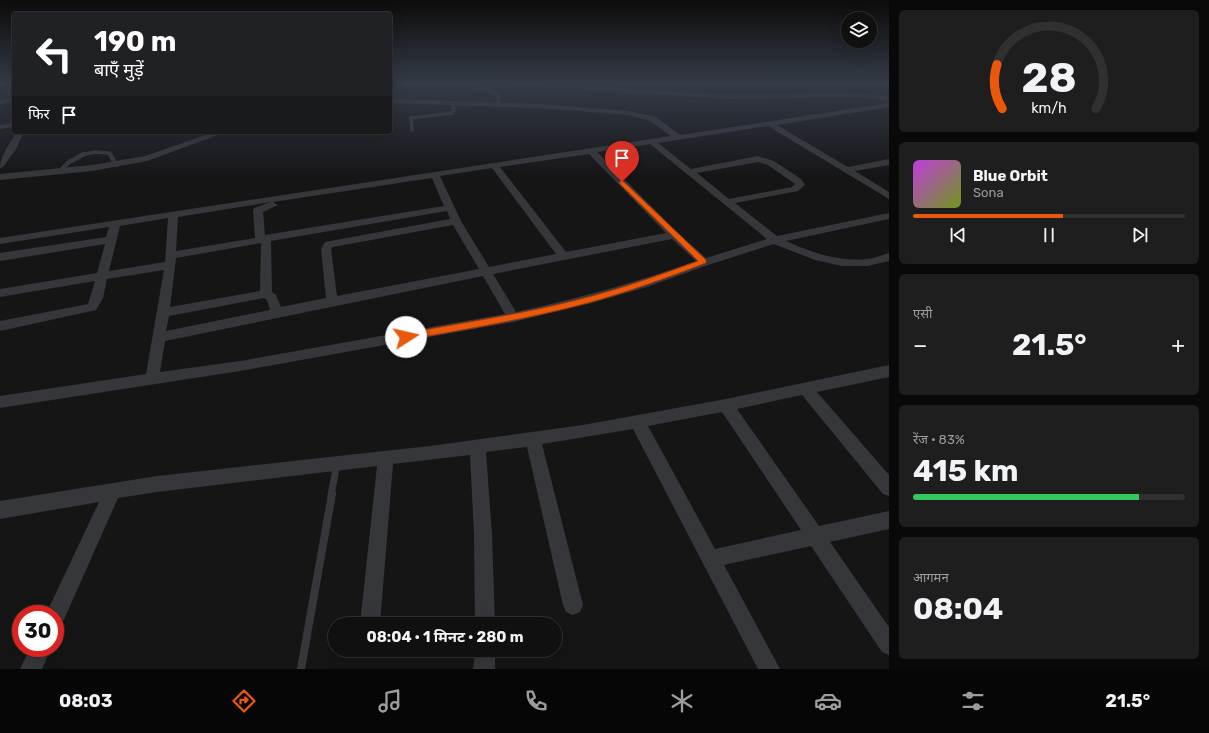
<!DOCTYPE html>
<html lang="hi">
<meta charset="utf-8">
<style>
:root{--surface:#101010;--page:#1e1e1e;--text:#f1f3f6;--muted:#9c9d9f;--line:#303030;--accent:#ea580c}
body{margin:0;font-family:Rubik,"Noto Sans Devanagari",sans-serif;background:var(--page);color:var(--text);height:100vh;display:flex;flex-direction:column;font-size:15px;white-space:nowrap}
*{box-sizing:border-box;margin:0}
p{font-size:13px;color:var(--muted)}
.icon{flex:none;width:22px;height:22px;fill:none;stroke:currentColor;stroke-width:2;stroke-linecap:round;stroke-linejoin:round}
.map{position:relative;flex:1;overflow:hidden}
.drawer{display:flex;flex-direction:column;gap:10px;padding:10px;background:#090909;width:320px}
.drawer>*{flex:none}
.banner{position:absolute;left:12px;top:12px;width:380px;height:122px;border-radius:4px;box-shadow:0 4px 16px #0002,0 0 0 1px var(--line);background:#202124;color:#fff;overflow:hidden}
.buttons{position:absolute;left:841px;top:12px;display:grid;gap:8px}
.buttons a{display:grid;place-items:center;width:36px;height:36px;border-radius:50%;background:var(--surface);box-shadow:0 4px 16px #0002,0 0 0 1px var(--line);font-size:20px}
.speed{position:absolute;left:12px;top:605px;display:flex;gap:8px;font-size:20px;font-weight:700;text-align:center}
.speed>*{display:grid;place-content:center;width:52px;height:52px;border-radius:50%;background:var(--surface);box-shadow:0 4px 16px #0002,0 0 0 1px var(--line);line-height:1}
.speed .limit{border:6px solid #d22;background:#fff;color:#111}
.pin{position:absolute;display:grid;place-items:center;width:34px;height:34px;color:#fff;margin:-41px -17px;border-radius:50% 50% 50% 0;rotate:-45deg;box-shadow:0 0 4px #0007}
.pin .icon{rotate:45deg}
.me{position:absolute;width:44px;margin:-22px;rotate:80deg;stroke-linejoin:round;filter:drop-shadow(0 0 3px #0008)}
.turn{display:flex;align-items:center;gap:14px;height:84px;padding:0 16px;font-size:18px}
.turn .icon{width:52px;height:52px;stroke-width:2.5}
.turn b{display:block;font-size:28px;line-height:34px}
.then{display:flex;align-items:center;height:38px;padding:0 16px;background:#0003;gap:8px;font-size:15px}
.big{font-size:30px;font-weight:700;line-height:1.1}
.drawer .tile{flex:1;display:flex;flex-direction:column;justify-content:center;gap:6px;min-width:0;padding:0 14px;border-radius:6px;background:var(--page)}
.drawer .dial{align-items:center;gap:0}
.dial svg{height:104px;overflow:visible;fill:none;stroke:var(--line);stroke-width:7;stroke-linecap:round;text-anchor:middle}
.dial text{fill:var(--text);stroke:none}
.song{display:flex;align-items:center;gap:12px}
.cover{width:48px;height:48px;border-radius:6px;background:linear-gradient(135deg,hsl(290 70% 55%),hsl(80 70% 35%))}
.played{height:4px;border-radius:2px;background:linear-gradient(90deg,var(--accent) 55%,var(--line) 55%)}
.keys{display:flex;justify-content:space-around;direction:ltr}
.heat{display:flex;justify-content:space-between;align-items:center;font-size:22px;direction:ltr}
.charge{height:6px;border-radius:3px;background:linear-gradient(90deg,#34c759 83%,var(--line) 0)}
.trip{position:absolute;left:328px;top:617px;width:234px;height:40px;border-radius:20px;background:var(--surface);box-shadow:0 4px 16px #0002,0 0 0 1px var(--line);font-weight:700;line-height:40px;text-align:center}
.tab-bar{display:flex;height:64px;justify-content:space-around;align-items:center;background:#060606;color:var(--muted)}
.tab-bar .icon{width:28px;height:28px}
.tab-bar .active{color:var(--accent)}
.tab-bar b{font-size:18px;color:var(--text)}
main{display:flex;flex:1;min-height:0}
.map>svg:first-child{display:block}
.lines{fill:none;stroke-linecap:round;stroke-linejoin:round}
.service-far3{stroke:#36373b;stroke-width:3.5}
.service-far2{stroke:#36373b;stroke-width:4.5}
.service-far1{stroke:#36373b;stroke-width:7}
.service{stroke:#36373b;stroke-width:8}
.minor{fill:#36373b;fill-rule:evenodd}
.route{fill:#ea580c;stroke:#983908}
</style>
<main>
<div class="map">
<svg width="889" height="669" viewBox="0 0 889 669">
<rect width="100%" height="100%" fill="#151516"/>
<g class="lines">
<path class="service-far3" d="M 484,89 L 498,94 L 499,105
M 472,90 L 522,84
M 412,130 L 411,118 L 452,113 L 454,110 L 452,103
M 81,155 L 95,152 L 109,153 L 110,155"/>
<path class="service-far2" d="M 110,154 L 116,165
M 59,172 L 69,162 L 84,154"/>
<path class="service-far1" d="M 331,495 L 337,464"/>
<path class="service" d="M 301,669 L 332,494"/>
<path class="minor" d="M 523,84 C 592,84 660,92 729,95 C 782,97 836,89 889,97 L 889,101 L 861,97 L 729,99 L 526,86 Z
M 14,98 L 14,102 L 0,104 L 0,100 Z
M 390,99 L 539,104 L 629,111 L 656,117 L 680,135 L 889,103 L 889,107 L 777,125 L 848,167 L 889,159 L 889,165 L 855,171 L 889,192 L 889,199 L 768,126 L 658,143 L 691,169 L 758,156 L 774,161 L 801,179 L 805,185 L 798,191 L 735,203 L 777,236 L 889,213 L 889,219 L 786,241 C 812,253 839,262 868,259 C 875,258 882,255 889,253 L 889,261 L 868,266 L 842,266 L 815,260 L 774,244 L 708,265 L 647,287 L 588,304 L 513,322 L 240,371 L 0,408 L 0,396 L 146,374 L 164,270 L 107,279 L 103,298 L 96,310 L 0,331 L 0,321 L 88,304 L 95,281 L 0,297 L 0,289 L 97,273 L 105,244 L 0,261 L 0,253 L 106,237 L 109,227 L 0,244 L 0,238 L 671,136 L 650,121 L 629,115 L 539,108 L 390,103 ZM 650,144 L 767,239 L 706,258 L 678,233 L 597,152 ZM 589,154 L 666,233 L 566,252 L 500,167 ZM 758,162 L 768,165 L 795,184 L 792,187 L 729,199 L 697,173 ZM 492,168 L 556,254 L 489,267 L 461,221 L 440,176 ZM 432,178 L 444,206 L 265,235 L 263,212 L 278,205 L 273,202 ZM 271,202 L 254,208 L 253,210 L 255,238 L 176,251 L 178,217 ZM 447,211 L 450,219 L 325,242 L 321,249 L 326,298 L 281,307 L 276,295 L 272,292 L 271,241 ZM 168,218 L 165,262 L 109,271 L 120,226 ZM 453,225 L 479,269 L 337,296 L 331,249 L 333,247 ZM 672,239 L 696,261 C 635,283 579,298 516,312 L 493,274 ZM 261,243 L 260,291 L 170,307 L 176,258 ZM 483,276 L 505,314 L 240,361 L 160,372 L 165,341 ZM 264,298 L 267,300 L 270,310 L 166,331 L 169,316 Z
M 14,123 L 14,127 L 0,129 L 0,125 Z
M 16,132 L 24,132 L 16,149 L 3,167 L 0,168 C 0,155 10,144 16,132 Z
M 214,132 L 226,132 L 147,161 L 92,171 L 0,180 L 0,174 L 92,165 L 145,156 Z
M 889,365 L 889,377 L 817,392 L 889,475 L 889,496 L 883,494 L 802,395 L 737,409 L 819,526 L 889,511 L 889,529 L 830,542 L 889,627 L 889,655 L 882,652 L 811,546 L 724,565 L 780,669 L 758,669 L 633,429 L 542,444 L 583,605 L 580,612 L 573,615 L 566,612 L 563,605 L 527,447 L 486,452 L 492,534 L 495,624 L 475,624 L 474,534 L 470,455 L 393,464 L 380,624 L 360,624 L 377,466 L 157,492 L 118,498 L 62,624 L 55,627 L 55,614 L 46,614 L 99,502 L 0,519 L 0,501 L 157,476 L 430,446 L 583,425 L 726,399 ZM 722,412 L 801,530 L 715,549 L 648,426 Z
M 30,648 L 51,648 L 42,669 L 20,669 Z
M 475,650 L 495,650 L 495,669 L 473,669 Z"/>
</g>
<linearGradient id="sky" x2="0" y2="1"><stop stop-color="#0c0c0c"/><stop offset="0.47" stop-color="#353b47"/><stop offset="1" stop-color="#353b47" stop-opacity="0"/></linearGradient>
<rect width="889" height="177" fill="url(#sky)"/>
<path class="route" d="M 622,180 L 706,260 L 706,263 C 667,278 628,292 588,303 C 528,319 467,329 406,340 L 403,339 L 402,337 L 406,333 C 467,322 528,313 588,297 C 626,287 662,274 698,261 L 620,184 L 619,182 Z"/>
</svg>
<div class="buttons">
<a><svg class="icon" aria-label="layers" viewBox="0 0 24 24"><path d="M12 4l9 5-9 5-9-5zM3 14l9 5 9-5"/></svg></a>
</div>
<div class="speed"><div class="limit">30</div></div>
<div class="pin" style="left:622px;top:182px;background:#d93025"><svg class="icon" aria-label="arrive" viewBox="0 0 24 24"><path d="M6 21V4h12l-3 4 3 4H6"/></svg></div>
<svg class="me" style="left:406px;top:337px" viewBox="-20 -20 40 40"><circle r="19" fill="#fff"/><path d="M0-13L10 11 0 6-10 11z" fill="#ea580c"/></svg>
<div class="trip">08:04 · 1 मिनट · 280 m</div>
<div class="banner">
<div class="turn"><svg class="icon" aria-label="left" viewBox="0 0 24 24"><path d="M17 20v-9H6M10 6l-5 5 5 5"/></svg><div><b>190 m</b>बाएँ मुड़ें</div></div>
<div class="then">फिर<svg class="icon" aria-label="arrive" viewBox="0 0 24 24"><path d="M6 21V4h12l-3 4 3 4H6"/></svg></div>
</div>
</div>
<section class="drawer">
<div class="tile dial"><svg viewBox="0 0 100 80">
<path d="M14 69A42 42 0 1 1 86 69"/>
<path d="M14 69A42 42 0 0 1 10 35" stroke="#ea580c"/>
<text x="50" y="56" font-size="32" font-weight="700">28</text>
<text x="50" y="72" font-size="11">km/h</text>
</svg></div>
<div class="tile">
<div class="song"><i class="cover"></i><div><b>Blue Orbit</b><p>Sona</p></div></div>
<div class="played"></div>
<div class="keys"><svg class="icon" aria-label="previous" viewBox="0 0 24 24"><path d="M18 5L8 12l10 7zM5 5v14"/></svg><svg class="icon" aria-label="pause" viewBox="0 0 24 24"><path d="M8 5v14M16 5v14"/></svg><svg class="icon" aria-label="next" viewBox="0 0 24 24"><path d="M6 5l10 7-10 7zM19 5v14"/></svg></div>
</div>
<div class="tile"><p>एसी</p>
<div class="heat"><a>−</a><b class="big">21.5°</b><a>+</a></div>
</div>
<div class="tile"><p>रेंज · 83%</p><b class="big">415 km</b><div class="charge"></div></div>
<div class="tile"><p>आगमन</p><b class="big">08:04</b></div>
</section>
</main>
<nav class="tab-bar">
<b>08:03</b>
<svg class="icon active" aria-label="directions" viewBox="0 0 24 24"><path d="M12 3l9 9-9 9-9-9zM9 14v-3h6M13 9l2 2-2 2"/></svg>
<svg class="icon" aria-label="music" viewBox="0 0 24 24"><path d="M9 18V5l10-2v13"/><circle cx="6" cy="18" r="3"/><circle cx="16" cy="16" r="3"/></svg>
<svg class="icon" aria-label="phone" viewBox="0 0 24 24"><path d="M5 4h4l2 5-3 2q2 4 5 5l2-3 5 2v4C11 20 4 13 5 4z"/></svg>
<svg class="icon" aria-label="climate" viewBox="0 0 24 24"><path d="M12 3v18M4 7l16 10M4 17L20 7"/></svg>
<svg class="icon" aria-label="car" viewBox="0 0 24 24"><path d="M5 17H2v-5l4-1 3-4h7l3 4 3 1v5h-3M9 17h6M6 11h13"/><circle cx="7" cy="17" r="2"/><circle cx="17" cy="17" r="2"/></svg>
<svg class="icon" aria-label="filters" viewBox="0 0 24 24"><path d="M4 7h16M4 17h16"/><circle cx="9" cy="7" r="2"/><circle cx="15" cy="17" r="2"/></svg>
<b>21.5°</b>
</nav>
